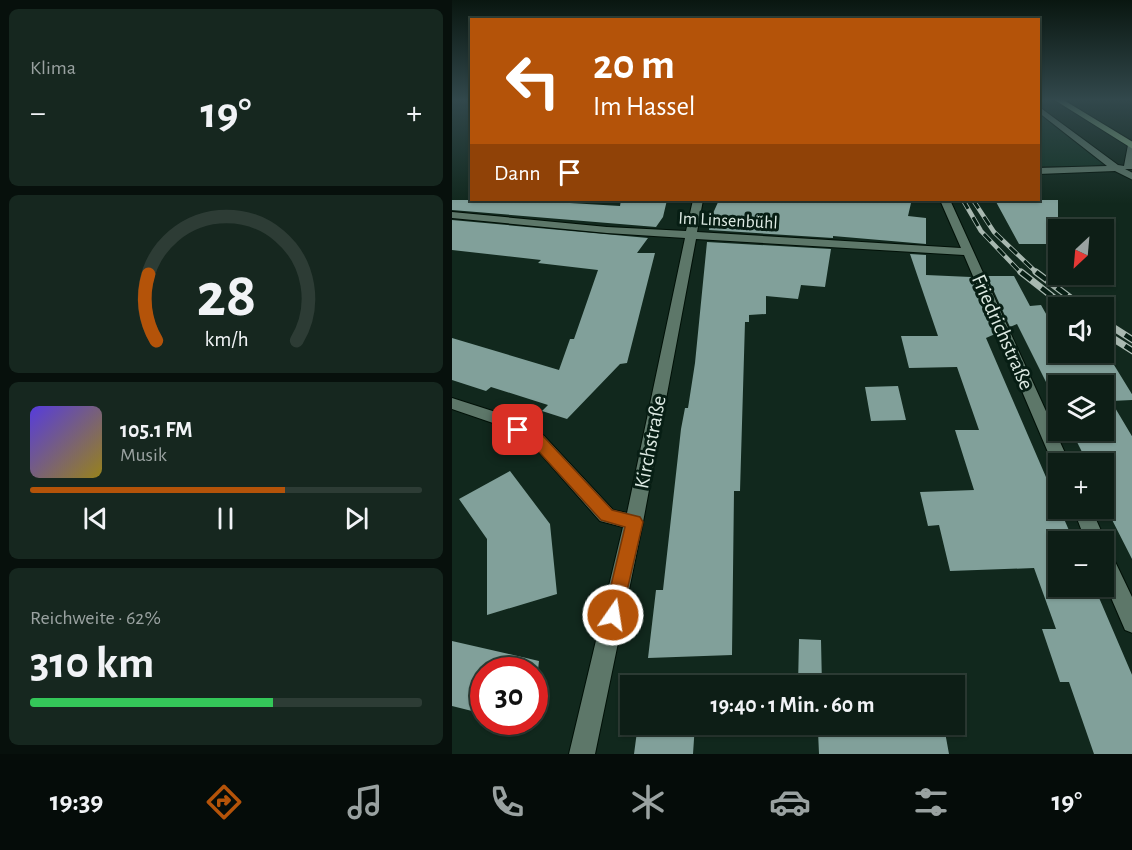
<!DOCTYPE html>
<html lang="de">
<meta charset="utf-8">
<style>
:root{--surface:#0d1e16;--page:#16271f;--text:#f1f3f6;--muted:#9aa2a1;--line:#2d3c35;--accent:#b45309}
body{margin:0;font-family:"Alegreya Sans",sans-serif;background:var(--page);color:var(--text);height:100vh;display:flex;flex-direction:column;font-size:22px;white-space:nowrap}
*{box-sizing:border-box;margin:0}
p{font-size:20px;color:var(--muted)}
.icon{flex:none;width:33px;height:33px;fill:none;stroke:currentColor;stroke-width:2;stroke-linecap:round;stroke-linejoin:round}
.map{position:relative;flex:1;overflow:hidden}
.drawer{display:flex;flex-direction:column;gap:9px;padding:9px;background:#07100c;width:452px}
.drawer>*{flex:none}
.hud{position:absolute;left:18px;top:18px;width:570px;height:183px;border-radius:0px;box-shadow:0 2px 4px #0004,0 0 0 2px var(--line);background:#b45309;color:#fff;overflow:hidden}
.needle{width:39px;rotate:206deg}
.fabs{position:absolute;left:596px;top:219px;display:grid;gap:12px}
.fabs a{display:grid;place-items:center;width:66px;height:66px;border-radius:0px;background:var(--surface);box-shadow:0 2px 4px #0004,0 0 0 2px var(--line);font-size:30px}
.speed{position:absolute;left:18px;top:657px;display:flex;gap:12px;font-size:30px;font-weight:700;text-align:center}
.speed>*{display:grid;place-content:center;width:78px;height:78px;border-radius:50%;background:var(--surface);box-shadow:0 2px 4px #0004,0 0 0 2px var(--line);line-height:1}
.speed .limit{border:9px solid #d22;background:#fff;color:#111}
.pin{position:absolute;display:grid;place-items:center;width:51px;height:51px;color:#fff;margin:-26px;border-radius:12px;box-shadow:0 3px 9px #0006}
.me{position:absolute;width:66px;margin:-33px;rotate:13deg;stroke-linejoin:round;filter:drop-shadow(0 0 4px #0008)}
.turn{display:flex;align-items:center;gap:21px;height:126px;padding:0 24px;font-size:27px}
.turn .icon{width:78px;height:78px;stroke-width:2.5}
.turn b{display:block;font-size:42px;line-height:51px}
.then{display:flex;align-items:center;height:57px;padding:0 24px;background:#0003;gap:12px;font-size:22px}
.big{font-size:45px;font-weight:700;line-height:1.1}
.drawer .widget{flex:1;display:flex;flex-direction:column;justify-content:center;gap:9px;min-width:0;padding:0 21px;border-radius:9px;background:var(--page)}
.drawer .dial{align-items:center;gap:0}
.dial svg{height:156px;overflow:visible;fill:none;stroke:var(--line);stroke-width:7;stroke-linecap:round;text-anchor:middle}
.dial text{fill:var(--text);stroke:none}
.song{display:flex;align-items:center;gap:18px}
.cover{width:72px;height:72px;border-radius:9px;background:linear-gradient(135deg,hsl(250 70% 55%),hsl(50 70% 35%))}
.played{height:6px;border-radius:3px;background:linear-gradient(90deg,var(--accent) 65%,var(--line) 65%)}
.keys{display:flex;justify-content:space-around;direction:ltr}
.heat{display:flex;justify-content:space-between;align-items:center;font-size:33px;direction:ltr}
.charge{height:9px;border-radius:4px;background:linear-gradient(90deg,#34c759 62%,var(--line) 0)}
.trip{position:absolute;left:168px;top:675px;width:345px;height:60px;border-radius:0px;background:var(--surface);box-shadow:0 2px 4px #0004,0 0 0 2px var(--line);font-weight:700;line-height:60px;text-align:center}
.tab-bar{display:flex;height:96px;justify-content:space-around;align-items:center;background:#050c09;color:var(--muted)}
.tab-bar .icon{width:42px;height:42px}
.tab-bar .selected{color:var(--accent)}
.tab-bar b{font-size:27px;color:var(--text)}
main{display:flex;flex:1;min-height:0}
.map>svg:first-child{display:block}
.built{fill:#133325}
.building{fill:#81a09a}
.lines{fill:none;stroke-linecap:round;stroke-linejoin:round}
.street-casing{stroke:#001007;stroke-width:2}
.primary-casing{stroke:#001007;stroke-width:2}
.street{fill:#5d7769;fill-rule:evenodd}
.primary{fill:#7fa680;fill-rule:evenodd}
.rail-far1-casing{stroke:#a8b8b0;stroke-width:4.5}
.rail-casing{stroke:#a8b8b0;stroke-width:7}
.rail-far1{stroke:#071e14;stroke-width:3;stroke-dasharray:10;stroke-linecap:butt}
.rail{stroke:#071e14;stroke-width:4.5;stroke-dasharray:13;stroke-linecap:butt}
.route{fill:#b45309;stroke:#753606;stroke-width:1.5}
.labels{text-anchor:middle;stroke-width:6;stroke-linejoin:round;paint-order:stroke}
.far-street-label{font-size:18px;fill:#ddeae3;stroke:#071e14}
.street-label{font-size:21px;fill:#ddeae3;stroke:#071e14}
</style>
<main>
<section class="drawer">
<div class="widget"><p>Klima</p>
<div class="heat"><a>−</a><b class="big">19°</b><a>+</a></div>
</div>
<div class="widget dial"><svg viewBox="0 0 100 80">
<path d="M14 69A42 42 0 1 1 86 69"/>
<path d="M14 69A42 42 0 0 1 10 35" stroke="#b45309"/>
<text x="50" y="56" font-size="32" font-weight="700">28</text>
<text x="50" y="72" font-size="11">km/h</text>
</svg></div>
<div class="widget">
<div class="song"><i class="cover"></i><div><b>105.1 FM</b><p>Musik</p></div></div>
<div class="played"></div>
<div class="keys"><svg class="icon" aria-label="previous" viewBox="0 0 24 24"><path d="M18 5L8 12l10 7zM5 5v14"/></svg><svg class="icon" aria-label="pause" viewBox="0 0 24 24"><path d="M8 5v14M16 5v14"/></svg><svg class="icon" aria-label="next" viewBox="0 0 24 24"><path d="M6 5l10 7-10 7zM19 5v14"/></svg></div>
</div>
<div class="widget"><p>Reichweite · 62%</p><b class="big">310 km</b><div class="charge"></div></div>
</section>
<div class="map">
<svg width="681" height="754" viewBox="0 0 681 754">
<rect width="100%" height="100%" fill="#11281d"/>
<path class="built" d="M 586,110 L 654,163 L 641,166 L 587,166 Z"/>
<path class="building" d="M 0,200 L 68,200 L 168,206 L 169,200 L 215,200 L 211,217 L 204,227 L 0,210 Z
M 267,200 L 425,200 L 459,203 L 456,216 L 474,218 L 474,244 L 381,236 L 381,238 L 257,230 L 258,220 Z
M 543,200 L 606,200 L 606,244 L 567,244 Z
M 0,220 L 196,238 L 185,253 L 203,253 L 175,363 L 168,364 L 115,419 L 90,411 L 96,405 L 39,387 L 34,391 L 0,380 L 0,338 L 107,370 L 118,339 L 122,339 L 146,270 L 86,263 L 89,260 L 0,250 Z
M 255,242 L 379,249 L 373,287 L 349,285 L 346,299 L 314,296 L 314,314 L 297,315 L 297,322 L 293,322 L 288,491 L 282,491 L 280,655 L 196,658 L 204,590 L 211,590 L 229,429 L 233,408 L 236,408 L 243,363 Z
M 458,254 L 474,255 L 474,275 L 519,277 L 543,334 L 534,338 L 622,542 L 606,542 L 606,586 L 642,586 L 681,677 L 681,754 L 642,754 L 617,682 L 608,682 L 590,629 L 604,629 L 582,568 L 498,571 L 487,525 L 476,526 L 468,492 L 522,490 L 503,430 L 527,430 L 505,367 L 457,368 L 449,336 L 486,336 Z
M 535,276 L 562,276 L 578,306 L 589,305 L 606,335 L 606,352 L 651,352 L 651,347 L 681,396 L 681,400 L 659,401 L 681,438 L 681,561 L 651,502 L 651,460 L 634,460 L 619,430 L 651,430 L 651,386 L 596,386 L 565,324 L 558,327 Z
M 446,386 L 454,420 L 419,421 L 413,387 Z
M 58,471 L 98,524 L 105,594 L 35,615 L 35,539 L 7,499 Z
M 347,639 L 369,640 L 370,686 L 346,686 Z
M 0,641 L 87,661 L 86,670 L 32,670 L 32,714 L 0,706 Z
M 186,724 L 243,724 L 241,754 L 182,754 Z
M 366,731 L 493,732 L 497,754 L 367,754 Z"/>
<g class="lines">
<defs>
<path id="street" d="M 586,106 L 666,165 L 672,166 L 676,145 L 681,142 L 681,169 L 673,169 L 681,173 L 681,180 L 663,171 L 586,174 L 586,168 L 655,166 L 586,112 Z
M 241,200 L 251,200 L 245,232 L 509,248 L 488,200 L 498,200 L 618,464 L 606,464 L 606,469 L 601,464 L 512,255 L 244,239 L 191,522 L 143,754 L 117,754 L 171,527 L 148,521 L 80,444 L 41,423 L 0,409 L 0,398 L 53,415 L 92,436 L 161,510 L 175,513 L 233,238 L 155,233 L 0,218 L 0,212 L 155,227 L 234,231 Z
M 621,508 L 639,508 L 654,542 L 651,548 L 651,542 L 634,542 Z
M 651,548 L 658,551 L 681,599 L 681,633 L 673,630 L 651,579 Z"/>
<path id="primary" d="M 601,99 L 610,99 L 681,142 L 681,149 Z"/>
</defs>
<use href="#street" class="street-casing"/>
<use href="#primary" class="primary-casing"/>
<use href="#street" class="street"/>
<use href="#primary" class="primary"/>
<defs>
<path id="rail-far1" d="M 511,200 L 529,231 L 570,274
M 521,200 L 542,232 L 586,274"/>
<path id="rail" d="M 569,272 L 615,308
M 584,272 L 632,308
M 651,321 L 681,340
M 651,332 L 681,351"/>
</defs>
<use href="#rail-far1" class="rail-far1-casing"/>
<use href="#rail" class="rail-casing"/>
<use href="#rail-far1" class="rail-far1"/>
<use href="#rail" class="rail"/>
</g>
<linearGradient id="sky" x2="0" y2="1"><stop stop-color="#091610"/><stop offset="0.49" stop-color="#32484c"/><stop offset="1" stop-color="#32484c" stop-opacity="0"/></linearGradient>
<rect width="681" height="204" fill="url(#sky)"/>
<path class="route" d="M 66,424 L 91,436 L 160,510 L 188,517 L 191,522 L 168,621 L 161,624 L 155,621 L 152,615 L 173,527 L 149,520 L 80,444 L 61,434 L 59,430 L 61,426 Z"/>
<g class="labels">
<g class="far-street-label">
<text transform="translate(276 220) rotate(3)" y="6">Im Linsenbühl</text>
</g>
<g class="street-label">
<text transform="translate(551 332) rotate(66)" y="7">Friedrichstraße</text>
<text transform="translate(198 442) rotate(-79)" y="7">Kirchstraße</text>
</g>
</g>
</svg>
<div class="fabs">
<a><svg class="needle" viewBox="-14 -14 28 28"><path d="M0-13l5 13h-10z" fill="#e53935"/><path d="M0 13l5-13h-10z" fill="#9aa2a1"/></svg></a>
<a><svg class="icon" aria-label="sound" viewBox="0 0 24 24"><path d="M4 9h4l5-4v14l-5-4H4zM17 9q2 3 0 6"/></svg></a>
<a><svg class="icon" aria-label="layers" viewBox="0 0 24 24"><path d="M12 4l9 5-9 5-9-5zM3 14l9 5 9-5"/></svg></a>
<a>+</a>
<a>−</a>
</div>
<div class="speed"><div class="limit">30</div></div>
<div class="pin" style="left:66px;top:430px;background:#d93025"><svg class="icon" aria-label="arrive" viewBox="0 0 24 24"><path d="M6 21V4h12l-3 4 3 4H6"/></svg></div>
<svg class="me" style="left:161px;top:615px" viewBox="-20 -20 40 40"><circle r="17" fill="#b45309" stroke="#fff" stroke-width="3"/><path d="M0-11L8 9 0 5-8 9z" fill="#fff"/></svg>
<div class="trip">19:40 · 1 Min. · 60 m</div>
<div class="hud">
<div class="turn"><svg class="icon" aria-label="left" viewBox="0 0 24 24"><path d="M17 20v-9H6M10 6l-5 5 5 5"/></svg><div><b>20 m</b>Im Hassel</div></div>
<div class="then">Dann<svg class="icon" aria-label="arrive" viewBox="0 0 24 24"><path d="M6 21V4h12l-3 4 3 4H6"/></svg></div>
</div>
</div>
</main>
<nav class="tab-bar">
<b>19:39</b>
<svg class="icon selected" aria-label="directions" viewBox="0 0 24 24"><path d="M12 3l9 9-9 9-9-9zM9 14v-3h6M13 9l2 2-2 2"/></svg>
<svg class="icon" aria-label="music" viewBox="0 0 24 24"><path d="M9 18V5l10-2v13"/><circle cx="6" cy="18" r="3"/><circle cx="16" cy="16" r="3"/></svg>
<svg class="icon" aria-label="phone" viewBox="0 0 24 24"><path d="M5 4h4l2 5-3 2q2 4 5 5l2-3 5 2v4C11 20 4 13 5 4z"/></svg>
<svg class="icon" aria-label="climate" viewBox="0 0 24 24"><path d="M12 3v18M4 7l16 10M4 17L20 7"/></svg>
<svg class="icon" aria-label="car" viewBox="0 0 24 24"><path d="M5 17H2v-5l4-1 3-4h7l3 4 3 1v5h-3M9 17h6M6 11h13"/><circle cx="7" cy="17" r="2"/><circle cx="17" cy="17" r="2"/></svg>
<svg class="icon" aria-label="filters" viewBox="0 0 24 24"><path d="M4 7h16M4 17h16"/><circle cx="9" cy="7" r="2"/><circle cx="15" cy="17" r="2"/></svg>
<b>19°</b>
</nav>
